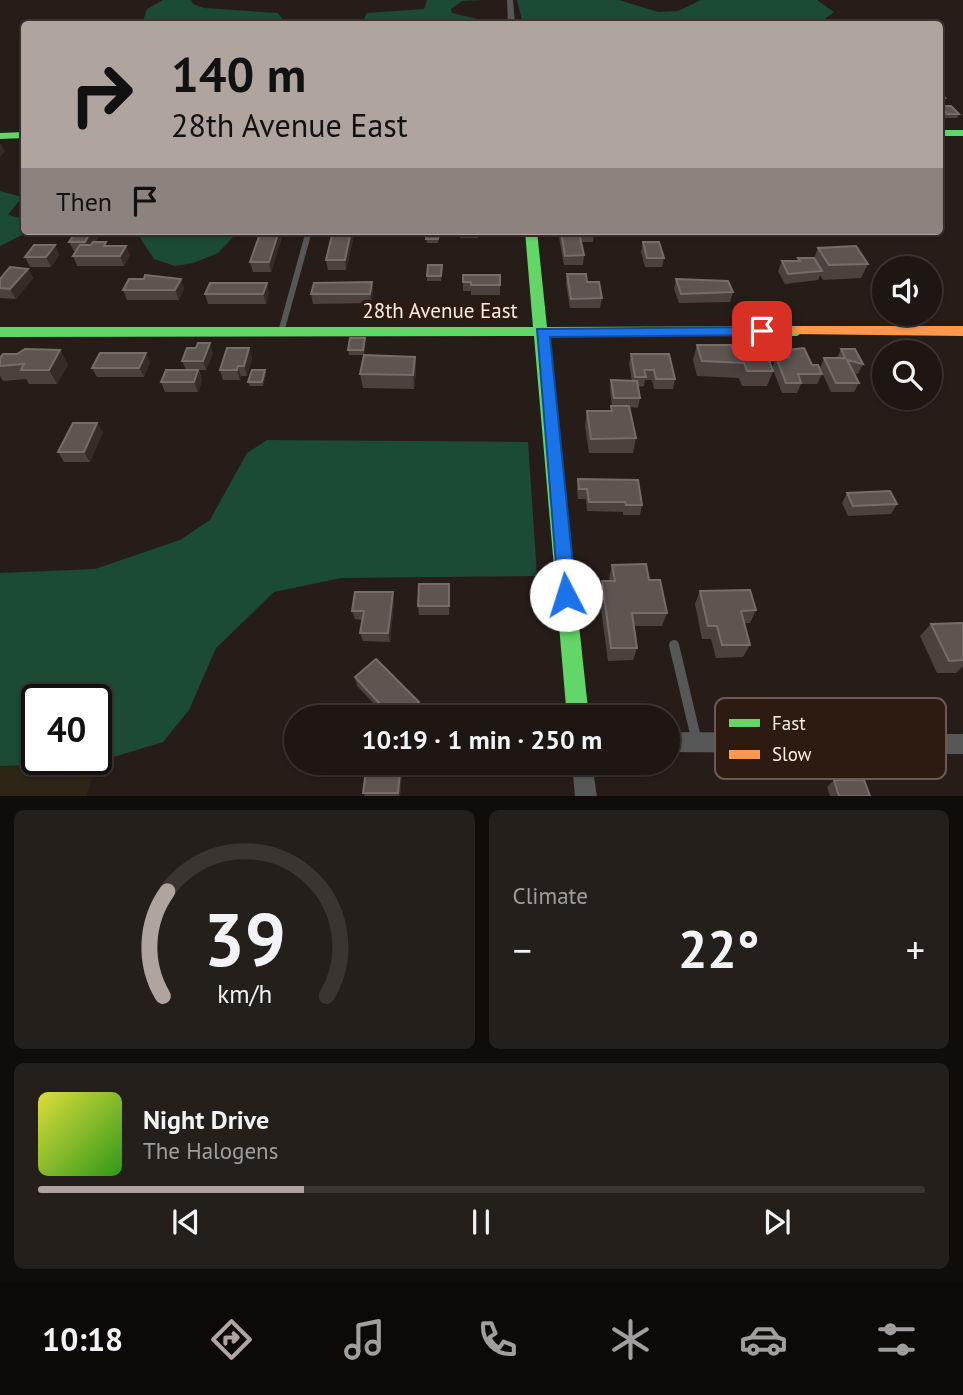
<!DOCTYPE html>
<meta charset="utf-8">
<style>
:root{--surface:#1d1612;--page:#251f1b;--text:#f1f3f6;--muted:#a09f9f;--line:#3b3532;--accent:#b0a49f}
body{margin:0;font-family:"PT Sans",sans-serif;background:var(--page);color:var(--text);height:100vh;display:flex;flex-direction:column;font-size:26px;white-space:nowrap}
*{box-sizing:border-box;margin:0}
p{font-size:23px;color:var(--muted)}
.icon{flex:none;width:38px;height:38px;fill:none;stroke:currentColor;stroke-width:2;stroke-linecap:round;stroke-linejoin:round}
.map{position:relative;height:796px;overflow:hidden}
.panel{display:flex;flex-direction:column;gap:14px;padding:14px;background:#100c0a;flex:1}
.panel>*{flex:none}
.banner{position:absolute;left:21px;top:21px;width:922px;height:214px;border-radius:7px;box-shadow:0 2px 5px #0004,0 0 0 2px var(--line);background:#b0a49f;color:#111;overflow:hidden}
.fabs{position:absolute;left:872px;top:256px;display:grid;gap:14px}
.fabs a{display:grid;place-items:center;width:70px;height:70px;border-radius:50%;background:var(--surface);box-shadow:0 2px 5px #0004,0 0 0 2px var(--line);font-size:35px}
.speed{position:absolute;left:21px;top:684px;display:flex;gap:14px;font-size:35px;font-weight:700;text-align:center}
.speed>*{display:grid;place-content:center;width:91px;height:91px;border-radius:50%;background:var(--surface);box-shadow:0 2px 5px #0004,0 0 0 2px var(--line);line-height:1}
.speed .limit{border:4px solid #111;border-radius:10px;background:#fff;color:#111}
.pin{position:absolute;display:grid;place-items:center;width:60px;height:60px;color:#fff;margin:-30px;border-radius:14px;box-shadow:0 4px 10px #0006}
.me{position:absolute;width:77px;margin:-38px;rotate:355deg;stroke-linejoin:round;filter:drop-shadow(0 0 5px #0008)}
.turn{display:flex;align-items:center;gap:24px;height:147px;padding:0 35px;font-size:32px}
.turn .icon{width:91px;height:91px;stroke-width:2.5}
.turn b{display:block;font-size:49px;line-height:60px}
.then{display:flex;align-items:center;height:66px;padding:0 35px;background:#0003;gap:14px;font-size:26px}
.big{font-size:52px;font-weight:600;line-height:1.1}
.panel .widget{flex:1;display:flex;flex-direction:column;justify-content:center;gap:10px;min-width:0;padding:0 24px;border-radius:10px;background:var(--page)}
.panel .dial{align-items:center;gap:0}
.dial svg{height:182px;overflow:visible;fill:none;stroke:var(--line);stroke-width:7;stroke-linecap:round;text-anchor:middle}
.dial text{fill:var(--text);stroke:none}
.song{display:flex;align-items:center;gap:21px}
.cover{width:84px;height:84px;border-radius:10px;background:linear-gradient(135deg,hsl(60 70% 55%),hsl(110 70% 35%))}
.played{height:7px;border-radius:4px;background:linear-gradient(90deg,var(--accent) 30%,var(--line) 30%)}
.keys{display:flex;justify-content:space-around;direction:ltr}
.heat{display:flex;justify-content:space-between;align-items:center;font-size:38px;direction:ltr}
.panel .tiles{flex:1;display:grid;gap:14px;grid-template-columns:1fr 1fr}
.widget:last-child{grid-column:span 2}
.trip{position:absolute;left:284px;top:705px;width:396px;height:70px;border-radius:35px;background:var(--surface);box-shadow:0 2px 5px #0004,0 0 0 2px var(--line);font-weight:600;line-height:70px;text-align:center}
.tab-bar{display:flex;height:112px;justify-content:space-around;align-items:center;background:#0c0907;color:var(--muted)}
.tab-bar .icon{width:49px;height:49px}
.tab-bar .active{color:var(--accent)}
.tab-bar b{font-size:32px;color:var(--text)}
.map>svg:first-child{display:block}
.industrial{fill:#2d2515}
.green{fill:#1c4b35;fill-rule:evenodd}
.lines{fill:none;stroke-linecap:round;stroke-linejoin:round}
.lane-far1{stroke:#565757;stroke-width:6}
.lane{stroke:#565757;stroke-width:10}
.street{fill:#565757;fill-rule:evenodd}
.fast{fill:#63d668;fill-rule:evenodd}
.slow{fill:#ff974d;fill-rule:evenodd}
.wall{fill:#4b423e}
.shaded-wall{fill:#352b27}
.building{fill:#5e5450;stroke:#766c68;stroke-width:2}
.route{fill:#1a73e8;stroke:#114b97;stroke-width:2}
.labels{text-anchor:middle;stroke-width:7;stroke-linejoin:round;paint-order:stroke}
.street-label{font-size:21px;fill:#faede7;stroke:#2d1b12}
.key{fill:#2d1b12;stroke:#6a5a52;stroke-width:2}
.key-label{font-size:19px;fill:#faede7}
</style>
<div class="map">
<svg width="963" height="797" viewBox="0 0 963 797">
<rect width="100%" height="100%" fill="#271d18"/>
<path class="industrial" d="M 104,741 L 86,797 L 0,796 L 0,742 L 37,760 L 96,760 Z"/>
<path class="green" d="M 163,0 L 191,0 L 193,4 L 204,8 L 278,13 L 286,24 L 142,24 L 147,9 Z
M 427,0 L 482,0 L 462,1 L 451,9 L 452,13 L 490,22 L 487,24 L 361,24 L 367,13 L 424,9 Z
M 517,0 L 619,0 L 658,12 L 678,11 L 701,0 L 817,0 L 834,12 L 818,24 L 692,22 L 523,24 Z
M 0,191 L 22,197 L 8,215 L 24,219 L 24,231 L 39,231 L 26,233 L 0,246 Z
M 128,231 L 239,231 L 218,253 L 193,263 L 175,266 L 154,259 L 137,233 Z
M 267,440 L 528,442 L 537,576 L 341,578 L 274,592 L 216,648 L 189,710 L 163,742 L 97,762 L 0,766 L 0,573 L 95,569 L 180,540 L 210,520 L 247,453 ZM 96,700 L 96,760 L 37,760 L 37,700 Z"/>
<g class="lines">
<path class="lane-far1" d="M 281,332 L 309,231"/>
<path class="lane" d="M 674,645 L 697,742"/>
<path class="street" d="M 507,0 L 513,0 L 515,24 L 508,24 Z
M 667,732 L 963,734 L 963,754 L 667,752 Z
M 572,763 L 592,763 L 597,797 L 575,797 Z"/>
<path class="fast" d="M 940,130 L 963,130 L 963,136 L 940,136 Z
M 24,132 L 24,138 L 0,139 L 0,133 Z
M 525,231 L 537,231 L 547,327 L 797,326 L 804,331 L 797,336 L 548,336 L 589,718 L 567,718 L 534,336 L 0,337 L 0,327 L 533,327 Z"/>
<path class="slow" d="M 797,326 L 963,326 L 963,336 L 792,334 L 790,331 L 792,328 Z"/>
</g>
<path class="wall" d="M 940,92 L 945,98 L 943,102 L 940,102 Z
M 940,106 L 959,114 L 957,118 L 945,118 L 943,116 L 941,120 L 940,120 Z
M 261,231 L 283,231 L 282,237 L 271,272 L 253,272 L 250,262 Z
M 333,231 L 359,231 L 353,232 L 354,235 L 346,270 L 328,270 L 326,260 Z
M 460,231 L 478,231 L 478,238 L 460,238 Z
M 560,231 L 594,231 L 593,242 L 581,242 L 584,255 L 583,265 L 564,265 L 559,237 Z
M 439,232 L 438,243 L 427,243 L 426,239 Z
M 100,234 L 95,242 L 108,246 L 130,255 L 124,266 L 77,266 L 73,256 L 76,251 L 74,251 L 69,242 Z
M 643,242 L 664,258 L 662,267 L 645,267 L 641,252 Z
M 55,245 L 59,255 L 51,267 L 30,267 L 25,257 Z
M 818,248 L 868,264 L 861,278 L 823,280 L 820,275 L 818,280 L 785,284 L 778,271 L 782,261 L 797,261 L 798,258 L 814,258 Z
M 28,269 L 33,278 L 16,299 L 0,298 L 0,279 Z
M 442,270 L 441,281 L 427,281 L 427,276 Z
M 567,274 L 587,282 L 602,298 L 600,308 L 570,308 L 566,284 Z
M 463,275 L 500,275 L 500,295 L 471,295 L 471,291 L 463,291 Z
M 676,279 L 733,292 L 730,302 L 679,303 L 674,289 Z
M 372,282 L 373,292 L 371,303 L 313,304 L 311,294 Z
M 184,288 L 179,300 L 127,300 L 123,290 Z
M 269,292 L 266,304 L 208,304 L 205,294 Z
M 365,343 L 364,355 L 349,355 L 348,350 Z
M 697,345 L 735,355 L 773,371 L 767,386 L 742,386 L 739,378 L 697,376 L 693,360 Z
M 249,348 L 252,358 L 247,376 L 241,376 L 240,380 L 223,380 L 220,370 Z
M 841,349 L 863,364 L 858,374 L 854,373 L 859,383 L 854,392 L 831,392 L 820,368 L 824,358 L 837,358 Z
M 60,350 L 68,365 L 57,384 L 29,384 L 26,379 L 3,381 L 0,376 L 0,358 L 17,354 Z
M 786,350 L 812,365 L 822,374 L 817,384 L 801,384 L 797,393 L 782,393 L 772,367 L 776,357 L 783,357 Z
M 213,353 L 206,370 L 199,370 L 202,380 L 198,392 L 165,392 L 161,382 L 186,370 L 182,361 Z
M 631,354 L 675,379 L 673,389 L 654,389 L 652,380 L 645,380 L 644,386 L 638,387 L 640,398 L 638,408 L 630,407 L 636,438 L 633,453 L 589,453 L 585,426 L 587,411 L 611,411 L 612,406 L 610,390 L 611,380 L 632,381 L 629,364 Z
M 415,357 L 416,372 L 414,389 L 363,388 L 360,374 Z
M 150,362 L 144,377 L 97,377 L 92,368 Z
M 265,370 L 266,375 L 263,386 L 250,386 L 248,382 Z
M 97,423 L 103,432 L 90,462 L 64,462 L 58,452 Z
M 578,479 L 642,505 L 640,515 L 623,515 L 623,512 L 587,511 L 586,499 L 578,499 L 577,489 Z
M 847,493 L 897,504 L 891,514 L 848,516 L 842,503 Z
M 612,565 L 649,580 L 667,613 L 662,626 L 634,626 L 637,648 L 633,660 L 608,661 L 599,594 L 602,581 L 610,581 L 609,578 Z
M 700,591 L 756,610 L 750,623 L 744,623 L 750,645 L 743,657 L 716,658 L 711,639 L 702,639 L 695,604 Z
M 450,593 L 449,615 L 419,615 L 418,606 Z
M 394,601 L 390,642 L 363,641 L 360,633 L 362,620 L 355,619 L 352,611 Z
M 963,623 L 963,666 L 956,673 L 937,673 L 920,636 L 931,624 Z
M 355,677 L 419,702 L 420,710 L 412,718 L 388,718 L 357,686 Z
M 403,763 L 400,796 L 365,796 L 363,793 Z
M 834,780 L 870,796 L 830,796 L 827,787 Z"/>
<path class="shaded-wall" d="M 0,143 L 5,151 L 0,157 Z
M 91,231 L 98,231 L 100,234 L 89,251 L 85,242 Z
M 279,231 L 281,231 L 282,237 L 271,272 L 269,262 Z
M 351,231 L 353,231 L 354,235 L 346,270 L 345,260 Z
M 55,245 L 59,255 L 51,267 L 46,257 Z
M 126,246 L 130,255 L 124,266 L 120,256 Z
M 28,269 L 33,278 L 16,299 L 10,289 Z
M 181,279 L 184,288 L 179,300 L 175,290 Z
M 372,282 L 373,292 L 371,303 L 370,294 Z
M 267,283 L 269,292 L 266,304 L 263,294 Z
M 210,343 L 213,353 L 206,370 L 203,361 Z
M 249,348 L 252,358 L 247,376 L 244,366 Z
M 60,350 L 68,365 L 57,384 L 49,370 Z
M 146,353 L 150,362 L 144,377 L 139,368 Z
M 415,357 L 416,372 L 414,389 L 413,375 Z
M 238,366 L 241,376 L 240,380 L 237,370 Z
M 198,370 L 202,380 L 198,392 L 194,382 Z
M 265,370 L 266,375 L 263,386 L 262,382 Z
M 97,423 L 103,432 L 90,462 L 84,452 Z
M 393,592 L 394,601 L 390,642 L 388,633 Z
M 419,702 L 420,710 L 412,718 L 403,718 Z
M 401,763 L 403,763 L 400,796 L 399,796 L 398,793 Z"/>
<path class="building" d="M 940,92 L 945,98 L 940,98 Z
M 940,106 L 951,106 L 959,114 L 947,114 Z
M 76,231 L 91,231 L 85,242 L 69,242 Z
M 261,231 L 279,231 L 269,262 L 250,262 Z
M 333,231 L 351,231 L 345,260 L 326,260 Z
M 561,231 L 594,231 L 594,232 L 579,233 L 584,255 L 565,256 Z
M 427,232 L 439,232 L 438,239 L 426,239 Z
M 93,242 L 106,242 L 104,246 L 126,246 L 120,256 L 73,256 L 80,245 L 91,245 Z
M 643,242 L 659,242 L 664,258 L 647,258 Z
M 34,245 L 55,245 L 46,257 L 25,257 Z
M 856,246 L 868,264 L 829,265 L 818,248 Z
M 798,258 L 814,258 L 822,271 L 788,274 L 782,261 L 800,261 Z
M 428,265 L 442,265 L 441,276 L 427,276 Z
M 10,267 L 28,269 L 10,289 L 0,288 L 0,279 Z
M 567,274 L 586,274 L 587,282 L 599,282 L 602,298 L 571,299 Z
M 145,275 L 181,279 L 175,290 L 123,290 L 129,279 L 144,279 Z
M 463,275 L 500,275 L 500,285 L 471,285 L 471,282 L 463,282 Z
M 676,279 L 728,281 L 733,292 L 681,294 Z
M 372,282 L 370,294 L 311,294 L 314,283 Z
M 210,283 L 267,283 L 263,294 L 205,294 Z
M 350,338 L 365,338 L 363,350 L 348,350 Z
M 198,343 L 210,343 L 203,361 L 182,361 L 187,348 L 196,348 Z
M 697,345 L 731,345 L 735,355 L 767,355 L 773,371 L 747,371 L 744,363 L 702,361 Z
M 227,348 L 249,348 L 244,366 L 238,366 L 237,370 L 220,370 Z
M 804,348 L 812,365 L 818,365 L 822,374 L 798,374 L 801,383 L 786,383 L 776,357 L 789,357 L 786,350 Z
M 25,349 L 60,350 L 49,370 L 21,370 L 24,364 L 0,366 L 0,358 L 3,354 L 17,354 Z
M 841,349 L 855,349 L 863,364 L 847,360 L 859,383 L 836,383 L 824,358 L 845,358 Z
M 100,353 L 146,353 L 139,368 L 92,368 Z
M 631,354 L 669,354 L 675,379 L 656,379 L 654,370 L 644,370 L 646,377 L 635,377 Z
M 364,355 L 415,357 L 413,375 L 360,374 Z
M 166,370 L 198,370 L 194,382 L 161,382 Z
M 252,370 L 265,370 L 262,382 L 248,382 Z
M 611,380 L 637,381 L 640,398 L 614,398 Z
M 611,406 L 629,406 L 636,438 L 591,439 L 587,411 L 612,411 Z
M 73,423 L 97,423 L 84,452 L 58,452 Z
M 578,479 L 638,480 L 642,505 L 626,505 L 625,502 L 589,502 L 587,489 L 579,489 Z
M 890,491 L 897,504 L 853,506 L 847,493 Z
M 646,564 L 649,580 L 660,580 L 667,613 L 632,613 L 637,648 L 611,648 L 602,581 L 615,581 L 612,565 Z
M 419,584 L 449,584 L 449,606 L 418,606 Z
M 750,590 L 756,610 L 741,611 L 750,645 L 722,645 L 717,626 L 708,626 L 700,591 Z
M 355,592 L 393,592 L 388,633 L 360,633 L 364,611 L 352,611 Z
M 963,623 L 963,660 L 949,661 L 931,624 Z
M 376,659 L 419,702 L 403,718 L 393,718 L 355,677 Z
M 367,763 L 401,763 L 398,793 L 363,793 Z
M 834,780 L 864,780 L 870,796 L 839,796 Z"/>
<path class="route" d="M 762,327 L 768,328 L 768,335 L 550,337 L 576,595 L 574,601 L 566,604 L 559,601 L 537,329 Z"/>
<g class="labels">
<g class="street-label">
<text x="440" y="318">28th Avenue East</text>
</g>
</g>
<rect x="715" y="698" width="231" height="81" rx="10" class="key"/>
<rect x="729" y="719" width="31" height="8" fill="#63d668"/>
<rect x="729" y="750" width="31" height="9" fill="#ff974d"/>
<g class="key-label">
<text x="772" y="730">Fast</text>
<text x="772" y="761">Slow</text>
</g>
</svg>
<div class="fabs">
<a><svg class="icon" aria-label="sound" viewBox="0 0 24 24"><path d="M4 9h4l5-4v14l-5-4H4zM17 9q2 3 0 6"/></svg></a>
<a><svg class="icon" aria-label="search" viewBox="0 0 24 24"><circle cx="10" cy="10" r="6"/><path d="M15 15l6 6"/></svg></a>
</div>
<div class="speed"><div class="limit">40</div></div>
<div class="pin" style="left:762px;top:331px;background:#d93025"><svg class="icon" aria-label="arrive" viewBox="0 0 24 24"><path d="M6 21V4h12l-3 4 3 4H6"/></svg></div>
<svg class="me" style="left:566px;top:595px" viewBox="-20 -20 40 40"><circle r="19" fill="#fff"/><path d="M0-13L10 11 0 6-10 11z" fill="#1a73e8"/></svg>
<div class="trip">10:19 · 1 min · 250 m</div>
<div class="banner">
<div class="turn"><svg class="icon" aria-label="right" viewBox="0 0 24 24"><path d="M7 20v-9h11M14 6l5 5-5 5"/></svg><div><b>140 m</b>28th Avenue East</div></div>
<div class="then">Then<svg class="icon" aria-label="arrive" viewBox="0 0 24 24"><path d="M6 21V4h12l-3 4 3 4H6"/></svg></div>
</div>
</div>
<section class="panel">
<div class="tiles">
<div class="widget dial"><svg viewBox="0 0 100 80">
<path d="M14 69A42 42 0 1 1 86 69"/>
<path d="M14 69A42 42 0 0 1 16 23" stroke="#b0a49f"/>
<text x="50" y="56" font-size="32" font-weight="700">39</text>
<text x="50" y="72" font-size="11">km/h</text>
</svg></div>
<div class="widget"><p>Climate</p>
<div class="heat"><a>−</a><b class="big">22°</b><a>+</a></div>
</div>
<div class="widget">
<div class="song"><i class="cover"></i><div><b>Night Drive</b><p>The Halogens</p></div></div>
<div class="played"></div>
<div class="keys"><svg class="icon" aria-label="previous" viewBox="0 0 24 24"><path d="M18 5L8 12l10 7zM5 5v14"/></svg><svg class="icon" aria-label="pause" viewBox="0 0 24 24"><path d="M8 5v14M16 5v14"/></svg><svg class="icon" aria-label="next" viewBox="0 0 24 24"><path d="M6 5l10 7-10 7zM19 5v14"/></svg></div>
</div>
</div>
</section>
<nav class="tab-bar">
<b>10:18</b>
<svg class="icon active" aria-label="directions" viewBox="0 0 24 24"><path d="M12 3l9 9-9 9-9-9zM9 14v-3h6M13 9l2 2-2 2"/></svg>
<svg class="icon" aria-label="music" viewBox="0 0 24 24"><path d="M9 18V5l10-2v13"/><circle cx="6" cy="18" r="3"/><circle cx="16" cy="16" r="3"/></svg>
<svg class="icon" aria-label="phone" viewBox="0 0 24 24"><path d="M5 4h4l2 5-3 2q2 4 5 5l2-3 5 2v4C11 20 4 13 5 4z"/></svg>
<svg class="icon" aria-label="climate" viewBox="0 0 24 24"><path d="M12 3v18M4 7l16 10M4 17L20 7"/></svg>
<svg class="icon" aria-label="car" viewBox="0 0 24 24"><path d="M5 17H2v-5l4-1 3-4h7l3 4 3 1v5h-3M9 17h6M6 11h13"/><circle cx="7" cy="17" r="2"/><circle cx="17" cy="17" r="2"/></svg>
<svg class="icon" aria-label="filters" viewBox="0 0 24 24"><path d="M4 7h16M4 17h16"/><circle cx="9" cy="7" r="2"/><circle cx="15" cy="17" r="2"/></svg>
</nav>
